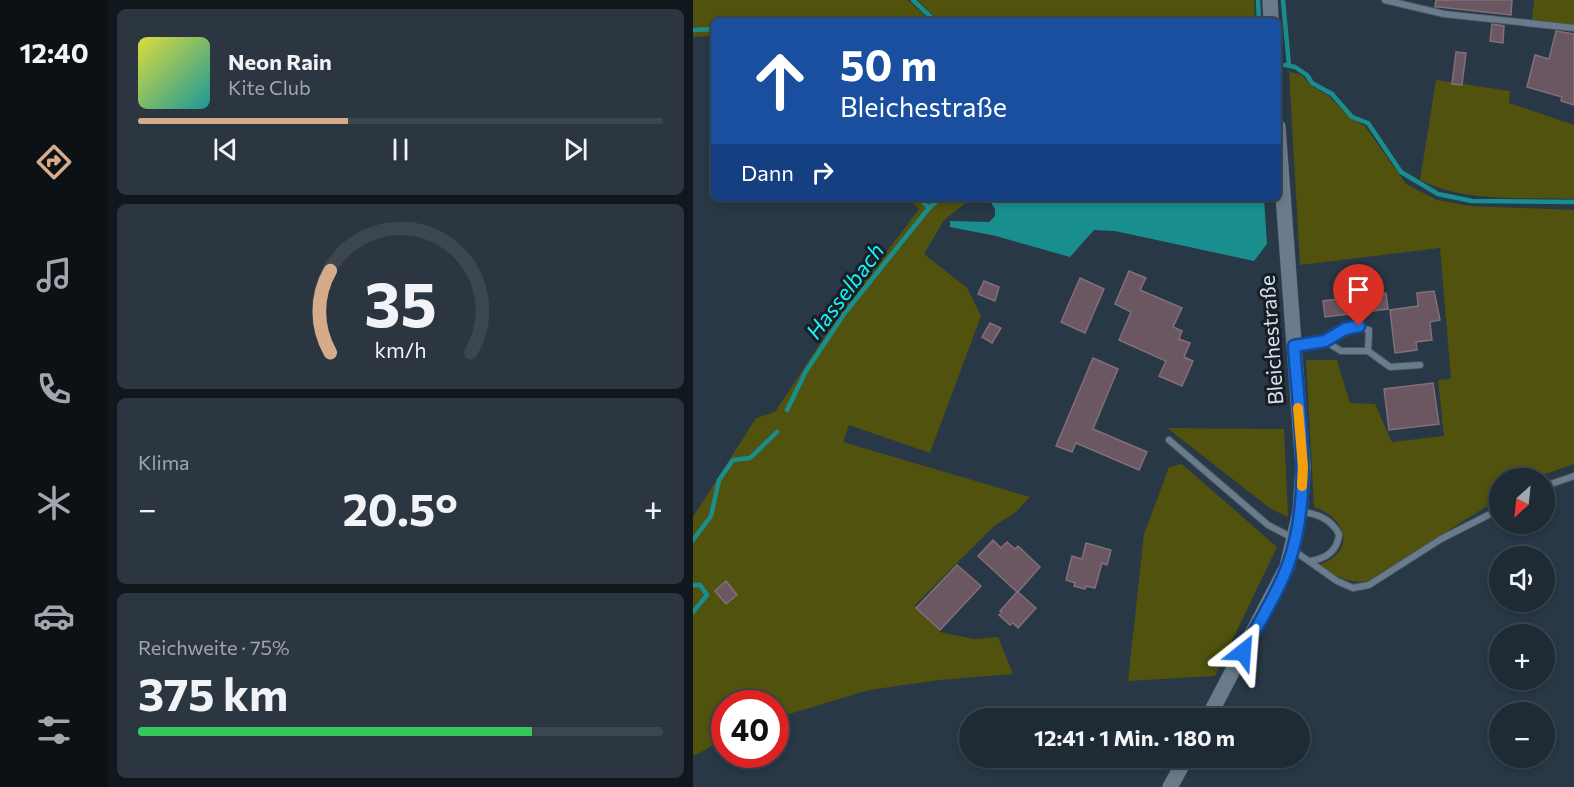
<!DOCTYPE html>
<html lang="de">
<meta charset="utf-8">
<style>
:root{--surface:#1e2a34;--page:#2b3640;--text:#f1f3f6;--muted:#a1a7ac;--line:#3c464f;--accent:#d6ab8b}
body{margin:0;font-family:Commissioner,sans-serif;background:var(--page);color:var(--text);height:100vh;display:flex;flex-direction:column;font-size:22px;white-space:nowrap}
*{box-sizing:border-box;margin:0}
p{font-size:20px;color:var(--muted)}
.icon{flex:none;width:33px;height:33px;fill:none;stroke:currentColor;stroke-width:2;stroke-linecap:round;stroke-linejoin:round}
.map{position:relative;flex:1;overflow:hidden}
.details{display:flex;flex-direction:column;gap:9px;padding:9px;background:#10171d;width:585px}
.details>*{flex:none}
.banner{position:absolute;left:18px;top:18px;width:570px;height:183px;border-radius:9px;box-shadow:0 3px 9px #0003,0 0 0 2px var(--line);background:#1a4fa0;color:#fff;overflow:hidden}
.needle{width:39px;rotate:207deg}
.buttons{position:absolute;left:796px;top:468px;display:grid;gap:12px}
.buttons a{display:grid;place-items:center;width:66px;height:66px;border-radius:50%;background:var(--surface);box-shadow:0 3px 9px #0003,0 0 0 2px var(--line);font-size:30px}
.speed{position:absolute;left:18px;top:690px;display:flex;gap:12px;font-size:30px;font-weight:700;text-align:center}
.speed>*{display:grid;place-content:center;width:78px;height:78px;border-radius:50%;background:var(--surface);box-shadow:0 3px 9px #0003,0 0 0 2px var(--line);line-height:1}
.speed .limit{border:9px solid #d22;background:#fff;color:#111}
.pin{position:absolute;display:grid;place-items:center;width:51px;height:51px;color:#fff;margin:-62px -26px;border-radius:50% 50% 50% 0;rotate:-45deg;box-shadow:0 0 6px #0007}
.pin .icon{rotate:45deg}
.me{position:absolute;width:66px;margin:-33px;rotate:28deg;stroke-linejoin:round;filter:drop-shadow(0 0 4px #0008)}
.turn{display:flex;align-items:center;gap:21px;height:126px;padding:0 30px;font-size:27px}
.turn .icon{width:78px;height:78px;stroke-width:2.5}
.turn b{display:block;font-size:42px;line-height:51px}
.then{display:flex;align-items:center;height:57px;padding:0 30px;background:#0003;gap:12px;font-size:22px}
.big{font-size:45px;font-weight:700;line-height:1.1}
.details .tile{flex:1;display:flex;flex-direction:column;justify-content:center;gap:9px;min-width:0;padding:0 21px;border-radius:9px;background:var(--page)}
.details .dial{align-items:center;gap:0}
.dial svg{height:156px;overflow:visible;fill:none;stroke:var(--line);stroke-width:7;stroke-linecap:round;text-anchor:middle}
.dial text{fill:var(--text);stroke:none}
.song{display:flex;align-items:center;gap:18px}
.cover{width:72px;height:72px;border-radius:9px;background:linear-gradient(135deg,hsl(60 70% 55%),hsl(180 70% 35%))}
.played{height:6px;border-radius:3px;background:linear-gradient(90deg,var(--accent) 40%,var(--line) 40%)}
.keys{display:flex;justify-content:space-around;direction:ltr}
.heat{display:flex;justify-content:space-between;align-items:center;font-size:33px;direction:ltr}
.charge{height:9px;border-radius:4px;background:linear-gradient(90deg,#34c759 75%,var(--line) 0)}
.trip{position:absolute;left:266px;top:708px;width:351px;height:60px;border-radius:30px;background:var(--surface);box-shadow:0 3px 9px #0003,0 0 0 2px var(--line);font-weight:700;line-height:60px;text-align:center}
main{display:flex;flex:1;min-height:0}
.dock{display:flex;flex-direction:column;width:108px;justify-content:space-around;align-items:center;background:#0c1115;color:var(--muted)}
.dock .icon{width:42px;height:42px}
.dock .selected{color:var(--accent)}
.dock b{font-size:27px;color:var(--text)}
.map>svg:first-child{display:block}
.green{fill:#50520e}
.water{fill:#198e8f}
.lines{fill:none;stroke-linecap:round;stroke-linejoin:round}
.stream{stroke:#198e8f;stroke-width:4.5}
.building{fill:#6b5762;stroke:#836e7a;stroke-width:1.5}
.service-casing{stroke:#485561;stroke-width:8}
.tertiary-casing{stroke:#485561;stroke-width:16}
.service{stroke:#6a7c8c;stroke-width:6}
.tertiary{stroke:#6a7c8c;stroke-width:15}
.route-casing{stroke:#114b97;stroke-width:15}
.route{stroke:#1a73e8;stroke-width:10}
.slow{stroke:#f59e0b;stroke-width:10}
.labels{text-anchor:middle;stroke-width:6;stroke-linejoin:round;paint-order:stroke}
.street-label{font-size:21px;fill:#d7e1ea;stroke:#171e25}
.water-label{font-size:22px;font-style:italic;fill:#14f6f9;stroke:#171e25}
</style>
<main>
<nav class="dock">
<b>12:40</b>
<svg class="icon selected" aria-label="directions" viewBox="0 0 24 24"><path d="M12 3l9 9-9 9-9-9zM9 14v-3h6M13 9l2 2-2 2"/></svg>
<svg class="icon" aria-label="music" viewBox="0 0 24 24"><path d="M9 18V5l10-2v13"/><circle cx="6" cy="18" r="3"/><circle cx="16" cy="16" r="3"/></svg>
<svg class="icon" aria-label="phone" viewBox="0 0 24 24"><path d="M5 4h4l2 5-3 2q2 4 5 5l2-3 5 2v4C11 20 4 13 5 4z"/></svg>
<svg class="icon" aria-label="climate" viewBox="0 0 24 24"><path d="M12 3v18M4 7l16 10M4 17L20 7"/></svg>
<svg class="icon" aria-label="car" viewBox="0 0 24 24"><path d="M5 17H2v-5l4-1 3-4h7l3 4 3 1v5h-3M9 17h6M6 11h13"/><circle cx="7" cy="17" r="2"/><circle cx="17" cy="17" r="2"/></svg>
<svg class="icon" aria-label="filters" viewBox="0 0 24 24"><path d="M4 7h16M4 17h16"/><circle cx="9" cy="7" r="2"/><circle cx="15" cy="17" r="2"/></svg>
</nav>
<section class="details">
<div class="tile">
<div class="song"><i class="cover"></i><div><b>Neon Rain</b><p>Kite Club</p></div></div>
<div class="played"></div>
<div class="keys"><svg class="icon" aria-label="previous" viewBox="0 0 24 24"><path d="M18 5L8 12l10 7zM5 5v14"/></svg><svg class="icon" aria-label="pause" viewBox="0 0 24 24"><path d="M8 5v14M16 5v14"/></svg><svg class="icon" aria-label="next" viewBox="0 0 24 24"><path d="M6 5l10 7-10 7zM19 5v14"/></svg></div>
</div>
<div class="tile dial"><svg viewBox="0 0 100 80">
<path d="M14 69A42 42 0 1 1 86 69"/>
<path d="M14 69A42 42 0 0 1 14 27" stroke="#d6ab8b"/>
<text x="50" y="56" font-size="32" font-weight="700">35</text>
<text x="50" y="72" font-size="11">km/h</text>
</svg></div>
<div class="tile"><p>Klima</p>
<div class="heat"><a>−</a><b class="big">20.5°</b><a>+</a></div>
</div>
<div class="tile"><p>Reichweite · 75%</p><b class="big">375 km</b><div class="charge"></div></div>
</section>
<div class="map">
<svg width="881" height="787" viewBox="0 0 881 787">
<rect width="100%" height="100%" fill="#283846"/>
<path class="green" d="M 0,0 L 215,0 L 238,21 L 21,21 L 21,36 L 0,37 Z
M 224,0 L 561,0 L 562,21 L 246,21 Z
M 841,0 L 881,0 L 881,25 L 839,21 Z
M 596,71 L 610,76 L 617,85 L 636,96 L 657,118 L 672,126 L 713,184 L 744,200 L 777,206 L 881,210 L 881,464 L 841,478 L 807,478 L 807,498 L 675,581 C 653,584 644,576 626,565 C 664,552 654,518 621,507 L 613,360 L 644,360 L 657,403 L 682,404 L 699,442 L 751,436 L 745,380 L 758,379 L 747,248 L 607,265 Z
M 743,80 L 817,91 L 816,103 L 881,125 L 881,199 C 830,197 773,203 727,180 Z
M 215,198 L 279,198 L 251,220 L 231,254 L 274,288 L 288,316 L 237,453 L 156,425 L 150,442 L 337,497 L 323,512 L 301,526 L 222,605 L 247,632 L 281,639 L 305,637 L 320,674 L 246,680 L 176,690 L 83,718 L 82,704 L 32,704 L 31,740 L 0,756 L 0,517 L 63,418 L 82,412 L 148,312 L 226,209 Z
M 474,428 L 591,429 L 595,517 L 578,509 Z
M 489,464 L 584,547 L 522,676 L 435,681 L 451,534 L 476,467 Z"/>
<path class="water" d="M 295,198 L 571,198 L 574,244 L 561,261 L 422,231 L 401,230 L 377,257 L 303,236 L 257,227 L 257,221 L 296,222 L 302,216 L 302,209 Z"/>
<g class="lines">
<path class="stream" d="M 220,0 L 242,21
M 565,0 L 566,21
M 590,0 L 596,66
M 0,30 L 21,29
M 592,65 L 602,67 L 614,75 L 619,83 L 639,94 L 659,117 L 675,123 L 708,172 L 745,194 L 779,201 L 881,202
M 226,198 L 236,208
M 94,410 L 113,371 L 151,314 L 236,208 L 247,198
M 0,540 L 18,516 L 26,480 L 40,460 L 57,458 L 84,432
M 0,585 L 7,585 L 14,595 L 0,612"/>
</g>
<path class="building" d="M 743,0 L 819,0 L 818,15 L 746,7 L 742,7 Z
M 799,24 L 811,26 L 810,43 L 797,41 Z
M 863,31 L 881,34 L 881,105 L 868,101 L 869,97 L 834,87 L 842,55 L 856,59 Z
M 763,52 L 773,53 L 769,85 L 759,84 Z
M 436,271 L 453,278 L 447,290 L 489,308 L 480,327 L 489,331 L 486,339 L 497,343 L 491,357 L 500,361 L 489,386 L 466,376 L 473,361 L 426,340 L 438,312 L 422,304 Z
M 387,278 L 411,289 L 392,333 L 368,322 Z
M 291,281 L 306,287 L 302,301 L 285,294 Z
M 741,291 L 747,320 L 737,322 L 739,340 L 723,342 L 724,350 L 702,353 L 697,310 L 725,306 L 724,293 Z
M 693,293 L 695,309 L 632,317 L 630,301 Z
M 297,323 L 308,328 L 299,343 L 289,337 Z
M 400,358 L 425,369 L 400,429 L 454,452 L 446,470 L 383,443 L 379,452 L 363,446 Z
M 740,383 L 746,424 L 696,430 L 691,389 Z
M 300,540 L 308,548 L 314,542 L 322,549 L 325,546 L 347,567 L 325,592 L 343,608 L 325,628 L 320,623 L 317,625 L 306,615 L 309,612 L 307,611 L 324,592 L 285,556 Z
M 393,543 L 418,550 L 414,565 L 409,563 L 402,588 L 393,586 L 392,589 L 381,586 L 382,583 L 373,580 L 379,556 L 389,559 Z
M 264,565 L 288,586 L 247,630 L 223,608 Z
M 33,581 L 44,595 L 33,604 L 22,591 Z"/>
<g class="lines">
<defs>
<path id="service" d="M 692,0 L 751,14 L 881,28
M 632,341 C 647,332 659,323 676,330 L 675,351
M 601,346 L 632,341 L 648,351 L 675,351 L 697,367 L 727,365
M 476,440 L 575,525 L 600,538
M 852,486 L 881,476
M 607,512 C 624,513 638,519 646,534 C 645,551 632,559 617,561
M 600,550 L 644,581 L 660,588 L 676,585 L 748,539 L 807,509"/>
<path id="tertiary" d="M 577,0 L 578,21
M 515,718 L 594,567 L 607,512 L 610,467 L 585,127
M 477,787 L 493,758"/>
</defs>
<use href="#service" class="service-casing"/>
<use href="#tertiary" class="tertiary-casing"/>
<use href="#service" class="service"/>
<use href="#tertiary" class="tertiary"/>
</g>
<g class="lines">
<defs>
<path id="route" d="M 550,652 C 565,624 584,595 595,565 C 620,496 606,418 601,346 L 632,341 L 652,329 L 666,326"/>
</defs>
<use href="#route" class="route-casing"/>
<use href="#route" class="route"/>
<path class="slow" d="M 605,408 L 610,467 L 609,486"/>
</g>
<g class="labels">
<g class="street-label">
<text transform="translate(579 340) rotate(-94)" y="7">Bleichestraße</text>
</g>
<g class="water-label">
<text transform="translate(152 291) rotate(-53)" y="8">Hasselbach</text>
</g>
</g>
</svg>
<div class="buttons">
<a><svg class="needle" viewBox="-14 -14 28 28"><path d="M0-13l5 13h-10z" fill="#e53935"/><path d="M0 13l5-13h-10z" fill="#a1a7ac"/></svg></a>
<a><svg class="icon" aria-label="sound" viewBox="0 0 24 24"><path d="M4 9h4l5-4v14l-5-4H4zM17 9q2 3 0 6"/></svg></a>
<a>+</a>
<a>−</a>
</div>
<div class="speed"><div class="limit">40</div></div>
<div class="pin" style="left:666px;top:326px;background:#d93025"><svg class="icon" aria-label="arrive" viewBox="0 0 24 24"><path d="M6 21V4h12l-3 4 3 4H6"/></svg></div>
<svg class="me" style="left:550px;top:652px" viewBox="-20 -20 40 40"><path d="M0-17L14 15 0 8-14 15z" fill="#1a73e8" stroke="#fff" stroke-width="4"/></svg>
<div class="trip">12:41 · 1 Min. · 180 m</div>
<div class="banner">
<div class="turn"><svg class="icon" aria-label="ahead" viewBox="0 0 24 24"><path d="M12 20V5M6 11l6-6 6 6"/></svg><div><b>50 m</b>Bleichestraße</div></div>
<div class="then">Dann<svg class="icon" aria-label="right" viewBox="0 0 24 24"><path d="M7 20v-9h11M14 6l5 5-5 5"/></svg></div>
</div>
</div>
</main>
